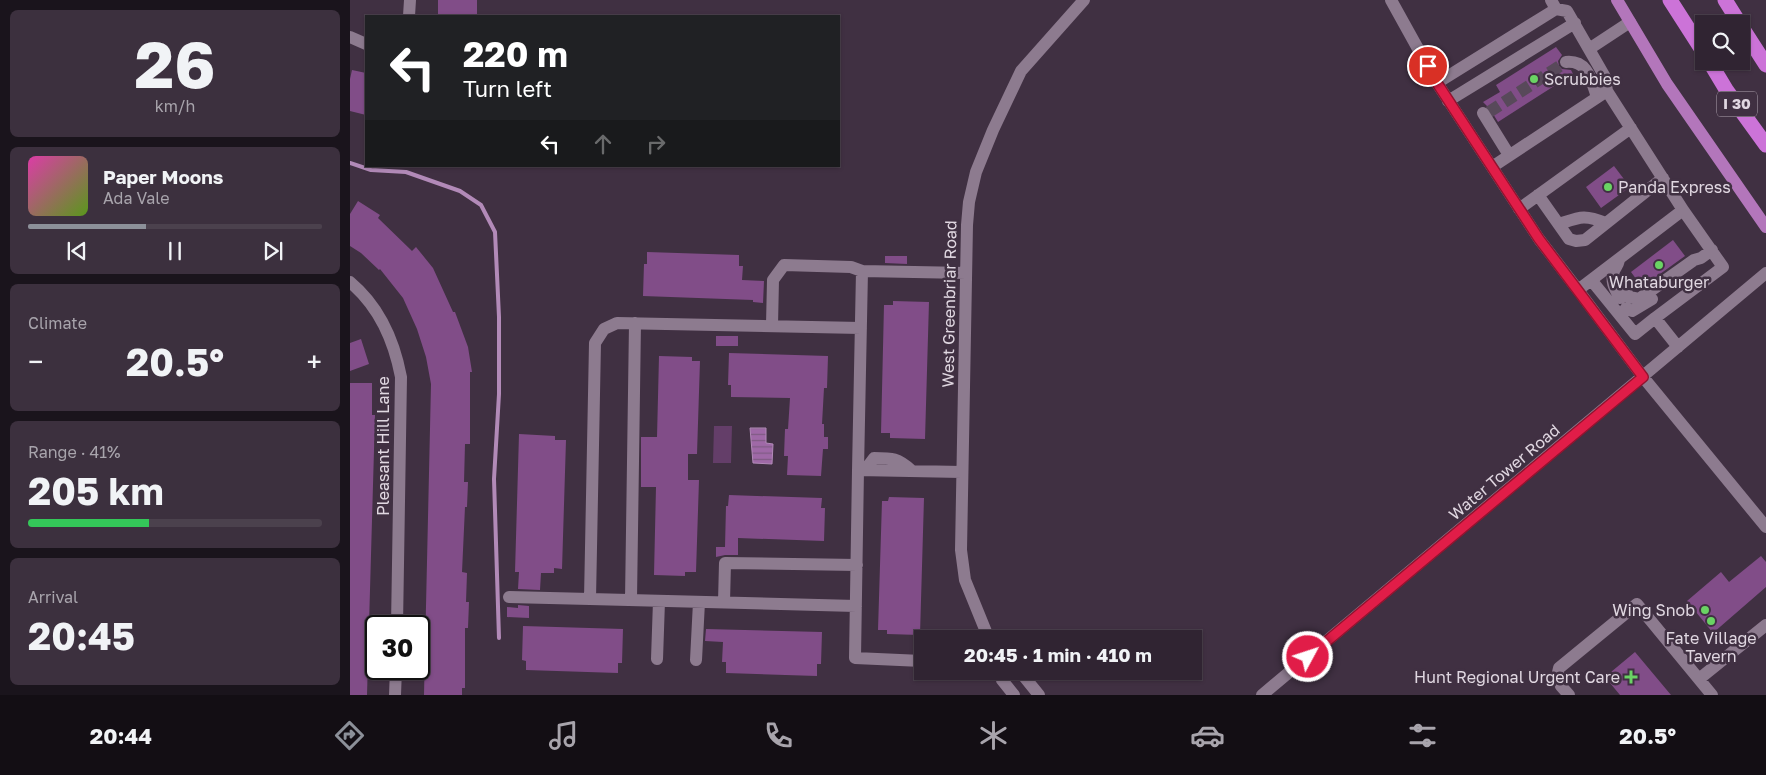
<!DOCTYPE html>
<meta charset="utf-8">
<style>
:root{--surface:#302432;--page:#3c303e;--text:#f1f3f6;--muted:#a8a4ac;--line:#4b414d;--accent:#8c9099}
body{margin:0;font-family:"Golos Text",sans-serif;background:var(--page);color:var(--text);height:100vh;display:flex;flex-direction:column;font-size:19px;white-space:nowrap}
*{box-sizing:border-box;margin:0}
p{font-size:16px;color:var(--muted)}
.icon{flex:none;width:28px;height:28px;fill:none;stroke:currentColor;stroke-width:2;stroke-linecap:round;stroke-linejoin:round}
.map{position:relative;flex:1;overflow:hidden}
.side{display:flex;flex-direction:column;gap:10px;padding:10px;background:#1a141c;width:350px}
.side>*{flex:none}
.guide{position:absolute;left:15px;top:15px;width:475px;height:152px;border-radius:0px;box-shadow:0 1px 4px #0004,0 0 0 1px var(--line);background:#202124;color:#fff;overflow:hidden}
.buttons{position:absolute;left:1345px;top:15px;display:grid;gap:10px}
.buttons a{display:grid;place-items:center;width:55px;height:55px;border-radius:0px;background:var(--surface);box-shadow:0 1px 4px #0004,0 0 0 1px var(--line);font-size:25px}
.speed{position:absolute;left:15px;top:615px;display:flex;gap:10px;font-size:25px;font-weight:700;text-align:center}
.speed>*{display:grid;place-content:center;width:65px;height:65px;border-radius:50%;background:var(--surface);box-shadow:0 1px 4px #0004,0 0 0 1px var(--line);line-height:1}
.speed .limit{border:2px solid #111;border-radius:8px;background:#fff;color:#111}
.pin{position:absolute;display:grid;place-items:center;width:42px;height:42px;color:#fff;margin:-21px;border:2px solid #fff;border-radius:50%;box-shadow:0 1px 5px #0007}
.me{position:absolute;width:55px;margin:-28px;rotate:50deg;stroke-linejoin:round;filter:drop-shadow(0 0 4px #0008)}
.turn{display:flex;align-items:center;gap:18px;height:105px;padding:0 15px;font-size:22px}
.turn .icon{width:65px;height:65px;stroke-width:2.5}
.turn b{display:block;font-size:35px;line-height:42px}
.lanes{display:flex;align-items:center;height:48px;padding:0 15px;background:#0003;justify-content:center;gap:25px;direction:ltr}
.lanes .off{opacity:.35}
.big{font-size:38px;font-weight:700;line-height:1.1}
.side .tile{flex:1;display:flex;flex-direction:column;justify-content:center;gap:8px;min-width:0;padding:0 18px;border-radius:8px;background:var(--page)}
.side .dial{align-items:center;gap:0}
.dial b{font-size:65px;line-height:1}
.song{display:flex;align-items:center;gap:15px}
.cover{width:60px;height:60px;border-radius:8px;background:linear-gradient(135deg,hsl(320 70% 55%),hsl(90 70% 35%))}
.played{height:5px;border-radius:2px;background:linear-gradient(90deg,var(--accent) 40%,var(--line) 40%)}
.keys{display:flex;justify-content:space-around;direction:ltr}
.heat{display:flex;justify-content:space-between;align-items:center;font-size:28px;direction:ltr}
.charge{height:8px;border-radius:4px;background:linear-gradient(90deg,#34c759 41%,var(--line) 0)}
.trip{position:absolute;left:564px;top:630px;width:288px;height:50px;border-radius:0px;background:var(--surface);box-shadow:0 1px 4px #0004,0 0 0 1px var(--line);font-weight:700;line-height:50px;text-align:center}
.dock{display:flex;height:80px;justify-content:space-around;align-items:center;background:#130e14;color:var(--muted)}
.dock .icon{width:35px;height:35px}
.dock .selected{color:var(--accent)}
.dock b{font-size:22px;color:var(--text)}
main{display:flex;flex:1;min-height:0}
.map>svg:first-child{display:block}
.pitch{fill:#643e69}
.water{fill:url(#water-rules);stroke:#b28ab8}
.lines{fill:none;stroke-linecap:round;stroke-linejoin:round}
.stream{stroke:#b28ab8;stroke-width:4}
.building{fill:#814d88}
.minor-tunnel{stroke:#58495a;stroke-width:12;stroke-dasharray:12 6;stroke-linecap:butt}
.minor{stroke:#8d7b8f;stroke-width:12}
.major{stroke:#b376bb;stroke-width:12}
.highway{stroke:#cc73d8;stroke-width:15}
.route-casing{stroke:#92132f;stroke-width:12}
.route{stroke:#e11d48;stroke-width:9}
.poi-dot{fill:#6ad364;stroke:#403042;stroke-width:2}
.labels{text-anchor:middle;stroke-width:5;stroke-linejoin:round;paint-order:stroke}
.shield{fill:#403042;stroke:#b0a5b1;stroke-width:1}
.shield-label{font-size:15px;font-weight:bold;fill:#e0d7e1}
.poi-label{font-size:16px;fill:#e0d7e1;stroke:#403042;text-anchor:start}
.street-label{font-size:16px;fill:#e0d7e1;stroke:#403042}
</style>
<main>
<section class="side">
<div class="tile dial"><b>26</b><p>km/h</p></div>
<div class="tile">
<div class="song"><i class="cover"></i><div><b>Paper Moons</b><p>Ada Vale</p></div></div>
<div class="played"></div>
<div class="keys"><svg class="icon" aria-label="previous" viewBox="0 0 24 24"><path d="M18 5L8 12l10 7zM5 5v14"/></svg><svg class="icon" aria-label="pause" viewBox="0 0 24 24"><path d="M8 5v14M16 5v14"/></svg><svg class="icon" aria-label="next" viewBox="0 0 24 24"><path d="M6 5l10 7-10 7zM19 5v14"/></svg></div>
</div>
<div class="tile"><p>Climate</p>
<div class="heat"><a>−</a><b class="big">20.5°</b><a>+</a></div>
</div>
<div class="tile"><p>Range · 41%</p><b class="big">205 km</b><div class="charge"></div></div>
<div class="tile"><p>Arrival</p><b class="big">20:45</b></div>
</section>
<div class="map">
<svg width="1416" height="695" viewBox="0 0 1416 695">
<defs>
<pattern id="water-rules" width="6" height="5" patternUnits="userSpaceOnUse" patternTransform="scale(1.25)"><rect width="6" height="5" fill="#9f69a7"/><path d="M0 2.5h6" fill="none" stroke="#7f5b84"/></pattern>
</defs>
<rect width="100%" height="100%" fill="#403042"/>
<path class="pitch" d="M 364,426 L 382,426 L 381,463 L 363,463 Z"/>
<path class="water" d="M 400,428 L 416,428 L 416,443 L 423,444 L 422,464 L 403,463 Z"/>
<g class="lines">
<path class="stream" d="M 0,163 L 21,170 L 56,172 L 110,191 L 131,205 L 145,232 L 149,317 L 149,394 L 144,479 L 149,638"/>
</g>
<path class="building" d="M 88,0 L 127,0 L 127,16 L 88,16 Z
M 1206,47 L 1212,55 L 1208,61 L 1209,66 L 1212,69 L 1221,70 L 1223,74 L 1148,122 L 1140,109 L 1133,102 L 1150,92 L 1146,85 Z
M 2,70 L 16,73 L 16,115 L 0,111 L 0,79 Z
M 1264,166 L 1280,187 L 1251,208 L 1236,187 Z
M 8,201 L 30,215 L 28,218 L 62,251 L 66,247 L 83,268 L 103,312 L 105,312 L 118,347 L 122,372 L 120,372 L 120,444 L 115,444 L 114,482 L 118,482 L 117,507 L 115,507 L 112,572 L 117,573 L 116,602 L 119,602 L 118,628 L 115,628 L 115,688 L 112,688 L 112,695 L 74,695 L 81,384 L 76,357 L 67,329 L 53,298 L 30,269 L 29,270 L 11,253 L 0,246 L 0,214 Z
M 1323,240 L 1335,256 L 1292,287 L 1281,272 Z
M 297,252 L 389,255 L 389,266 L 393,266 L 392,280 L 414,281 L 413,303 L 403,302 L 403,300 L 293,296 L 294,264 L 297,264 Z
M 535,256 L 557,256 L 557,264 L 535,263 Z
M 543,301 L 579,302 L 575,439 L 540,438 L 540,433 L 531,433 L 534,305 L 543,305 Z
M 366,336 L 388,336 L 388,346 L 366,346 Z
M 11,339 L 19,364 L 0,371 L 0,343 Z
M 379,353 L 478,356 L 477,388 L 474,388 L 472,424 L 474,424 L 474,437 L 478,437 L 478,449 L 473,449 L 471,476 L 437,475 L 438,456 L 434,456 L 435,429 L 438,429 L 440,398 L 381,397 L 381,385 L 378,385 Z
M 309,356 L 342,357 L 342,361 L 350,361 L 347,454 L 338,454 L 338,480 L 349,480 L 346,572 L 335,572 L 335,576 L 304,575 L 306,487 L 291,487 L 291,437 L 307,437 Z
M 0,383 L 22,383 L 22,415 L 25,415 L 17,695 L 0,695 Z
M 169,434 L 205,436 L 205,440 L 216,440 L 212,569 L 204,568 L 204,573 L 191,573 L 190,590 L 168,589 L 169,572 L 165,572 Z
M 379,495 L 472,498 L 471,508 L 475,508 L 474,541 L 388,538 L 388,555 L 375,555 L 366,557 L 366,547 L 375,547 L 376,506 L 378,506 Z
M 539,497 L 574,498 L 570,635 L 537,634 L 537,630 L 528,630 L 532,501 L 538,501 Z
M 1411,556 L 1416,562 L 1416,587 L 1363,633 L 1337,601 L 1371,572 L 1379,582 Z
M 168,605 L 179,606 L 179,618 L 157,617 L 157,607 L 168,608 Z
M 173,626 L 273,629 L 272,663 L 268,663 L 268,673 L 176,670 L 176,661 L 172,660 Z
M 356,629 L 472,632 L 471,664 L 467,664 L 467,676 L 376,673 L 376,662 L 372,662 L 373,642 L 355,641 Z
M 1285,652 L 1321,695 L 1270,695 L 1255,677 Z"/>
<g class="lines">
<path class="minor-tunnel" d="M 1139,112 L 1216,62"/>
<path class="minor" d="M 1041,0 L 1087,83 L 1189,239 L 1228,290
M 1201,0 L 1206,9 L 1217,11 L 1255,77 L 1257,91 L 1333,210
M 59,16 L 60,0
M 0,37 L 16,44
M 1239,49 L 1280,22
M 1216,62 C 1238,60 1241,80 1247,97
M 1087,83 L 1206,9
M 1098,101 L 1225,23
M 1133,113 L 1159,155
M 1142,167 L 1257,91
M 1188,195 L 1219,239 L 1226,241 L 1235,240 L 1313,178
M 1169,209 L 1281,128
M 1209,224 C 1230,217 1234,214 1256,223
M 1269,260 C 1268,265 1266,267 1264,271 C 1260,282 1265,289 1270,298
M 1242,281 L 1285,334 L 1305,318
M 0,282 C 30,307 44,340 51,377 L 47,626
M 1272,284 L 1279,297 L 1289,299 L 1344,260 L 1351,258 L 1362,250
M 1276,308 L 1282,311 L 1302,299
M 422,325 L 423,280 L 434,265 L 501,267 L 512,271
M 1328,347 L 1305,318 L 1373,267 L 1333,210 L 1228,290 L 1293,377 L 1416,527
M 508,470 L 512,271 L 616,273
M 515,470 L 524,458 C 542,458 548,458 562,471
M 159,597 L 240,599
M 281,600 L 285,323
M 374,602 L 375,563 L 507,565
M 506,606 L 240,599 L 245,343 L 254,329 L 267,323 L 511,328
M 639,639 L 615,580 L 611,550 L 617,225 L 619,202 L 626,172 L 643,130 L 671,71 L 734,0
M 307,659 L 309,601
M 346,660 L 349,602
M 572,661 L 505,658 L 508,470 L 612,472
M 651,671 L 652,680 L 664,695
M 665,671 L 672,674 L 689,695
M 1349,679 L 1416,625
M 45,695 L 46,669
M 912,695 L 1416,273
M 1219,695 L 1211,686 L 1207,677 L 1209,668 L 1287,604 L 1362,695"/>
<path class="major" d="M 1267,0 L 1317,84 L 1416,227"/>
<path class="highway" d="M 1320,0 L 1354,53
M 1375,0 L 1390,24
M 1391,26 L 1416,65
M 1359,61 L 1377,91 L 1416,145"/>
</g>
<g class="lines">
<defs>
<path id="route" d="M 958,657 L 1293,377 L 1189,239 L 1087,83 L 1078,66"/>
</defs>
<use href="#route" class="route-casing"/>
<use href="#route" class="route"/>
</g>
<g class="poi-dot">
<circle cx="1184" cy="79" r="5"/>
<circle cx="1258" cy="187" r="5"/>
<circle cx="1309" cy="265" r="5"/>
<circle cx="1355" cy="610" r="5"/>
<circle cx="1361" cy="621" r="5"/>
<path d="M1278.5 669.5h5v5h5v5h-5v5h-5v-5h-5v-5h5z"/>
</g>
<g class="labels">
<rect class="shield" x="1367" y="91.5" width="40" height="25" rx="4"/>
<g class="shield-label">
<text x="1387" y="109">I 30</text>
</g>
<g class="poi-label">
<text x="1194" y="85">Scrubbies</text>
<text x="1268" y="193">Panda Express</text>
<text x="1309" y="288" text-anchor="middle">Whataburger</text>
<text x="1345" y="616" text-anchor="end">Wing Snob</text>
<text x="1361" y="644" text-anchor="middle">Fate Village<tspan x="1361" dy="18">Tavern</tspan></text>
<text x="1270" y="683" text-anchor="end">Hunt Regional Urgent Care</text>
</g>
<g class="street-label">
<text transform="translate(599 304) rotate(-89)" y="6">West Greenbriar Road</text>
<text transform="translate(33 446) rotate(-90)" y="6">Pleasant Hill Lane</text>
<text transform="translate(1154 472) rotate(-40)" y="6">Water Tower Road</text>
</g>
</g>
</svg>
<div class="buttons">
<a><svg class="icon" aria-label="search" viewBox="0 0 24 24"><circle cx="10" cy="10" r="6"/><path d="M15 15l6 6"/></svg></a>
</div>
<div class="speed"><div class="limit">30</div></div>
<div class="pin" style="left:1078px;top:66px;background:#d93025"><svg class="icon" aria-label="arrive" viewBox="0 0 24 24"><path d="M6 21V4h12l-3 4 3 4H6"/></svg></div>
<svg class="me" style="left:958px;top:657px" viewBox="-20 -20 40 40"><circle r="17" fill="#e11d48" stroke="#fff" stroke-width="3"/><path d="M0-11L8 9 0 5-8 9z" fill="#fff"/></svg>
<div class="trip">20:45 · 1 min · 410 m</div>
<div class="guide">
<div class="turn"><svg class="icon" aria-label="left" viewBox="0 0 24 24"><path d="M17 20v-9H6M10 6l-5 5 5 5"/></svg><div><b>220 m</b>Turn left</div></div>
<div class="lanes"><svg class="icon" aria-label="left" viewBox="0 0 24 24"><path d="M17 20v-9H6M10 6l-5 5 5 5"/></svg><svg class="icon off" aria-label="ahead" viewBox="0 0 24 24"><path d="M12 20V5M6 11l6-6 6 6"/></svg><svg class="icon off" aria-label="right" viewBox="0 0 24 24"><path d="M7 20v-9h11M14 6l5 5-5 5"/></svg></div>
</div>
</div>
</main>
<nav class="dock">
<b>20:44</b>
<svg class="icon selected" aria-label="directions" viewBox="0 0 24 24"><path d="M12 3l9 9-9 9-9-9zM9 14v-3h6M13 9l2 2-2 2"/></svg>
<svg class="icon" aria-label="music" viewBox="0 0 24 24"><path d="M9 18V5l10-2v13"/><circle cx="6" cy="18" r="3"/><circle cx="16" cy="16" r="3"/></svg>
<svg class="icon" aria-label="phone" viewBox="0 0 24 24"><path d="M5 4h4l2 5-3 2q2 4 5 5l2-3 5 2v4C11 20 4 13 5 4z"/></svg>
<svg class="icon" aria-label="climate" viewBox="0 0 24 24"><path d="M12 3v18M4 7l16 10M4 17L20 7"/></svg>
<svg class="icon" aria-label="car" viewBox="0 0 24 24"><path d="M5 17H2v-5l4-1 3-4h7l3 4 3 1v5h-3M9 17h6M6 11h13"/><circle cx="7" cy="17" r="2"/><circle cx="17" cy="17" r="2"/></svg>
<svg class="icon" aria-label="filters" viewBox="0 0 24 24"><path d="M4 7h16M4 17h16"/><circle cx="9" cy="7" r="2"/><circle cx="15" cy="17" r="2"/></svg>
<b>20.5°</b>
</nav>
